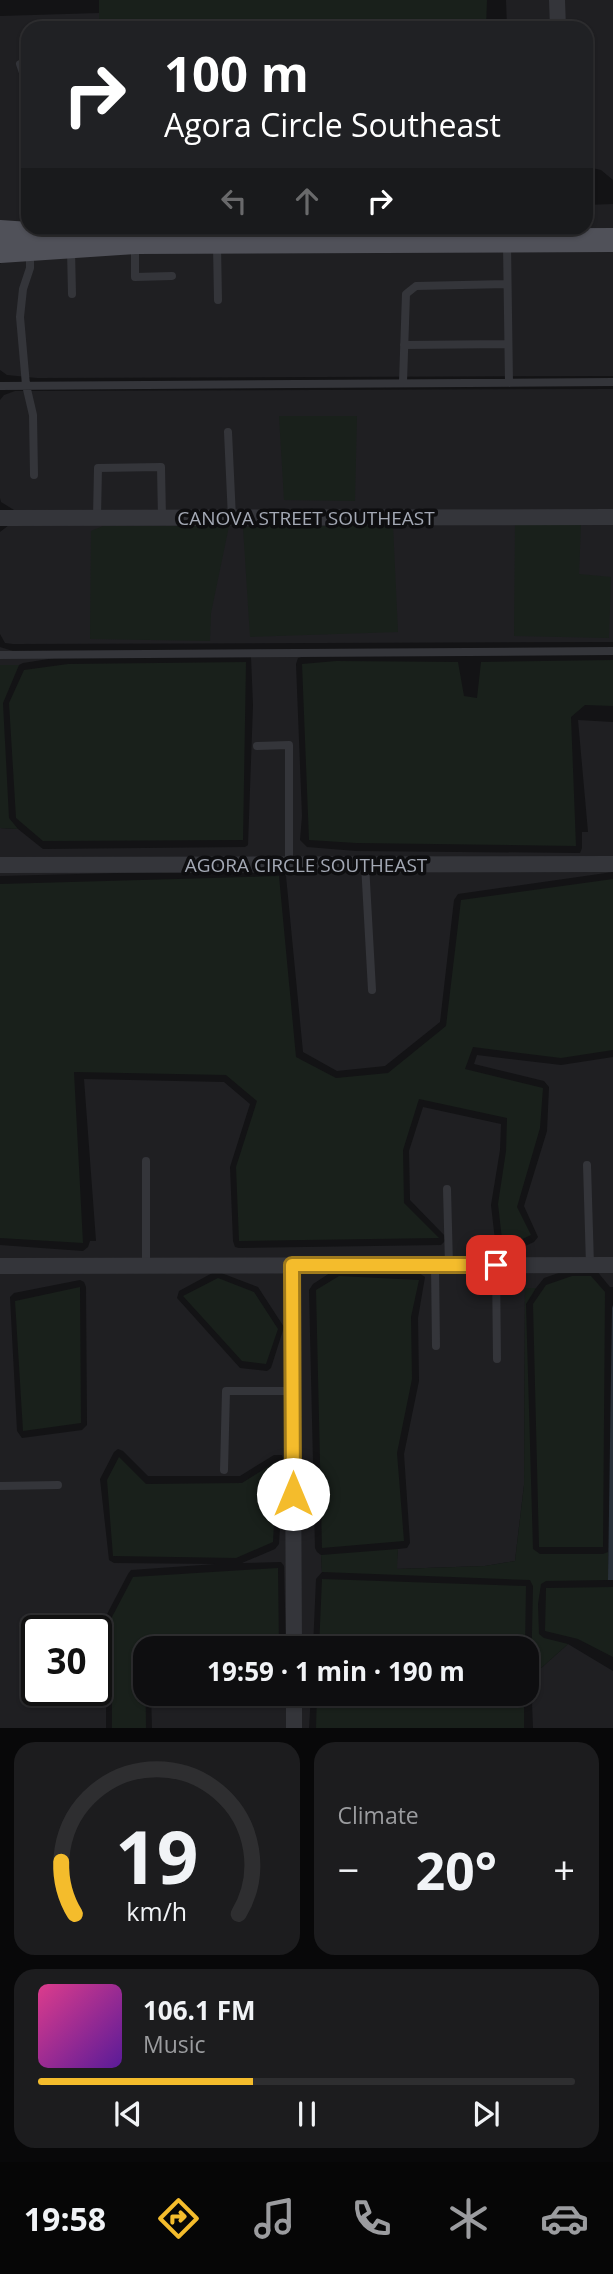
<!DOCTYPE html>
<meta charset="utf-8">
<style>
:root{--surface:#0e0e10;--page:#1c1c1e;--text:#f1f3f6;--muted:#9b9c9f;--line:#2e2e30;--accent:#f4bc2c}
body{margin:0;font-family:"Open Sans",sans-serif;background:var(--page);color:var(--text);height:100vh;display:flex;flex-direction:column;font-size:26px;white-space:nowrap}
*{box-sizing:border-box;margin:0}
p{font-size:23px;color:var(--muted)}
.icon{flex:none;width:38px;height:38px;fill:none;stroke:currentColor;stroke-width:2;stroke-linecap:round;stroke-linejoin:round}
.map{position:relative;height:1728px;overflow:hidden}
.sheet{display:flex;flex-direction:column;gap:14px;padding:14px;background:#080809;flex:1}
.sheet>*{flex:none}
.banner{position:absolute;left:21px;top:21px;width:572px;height:214px;border-radius:21px;box-shadow:0 2px 5px #0004,0 0 0 2px var(--line);background:#202124;color:#fff;overflow:hidden}
.speed{position:absolute;left:21px;top:1615px;display:flex;gap:14px;font-size:35px;font-weight:700;text-align:center}
.speed>*{display:grid;place-content:center;width:91px;height:91px;border-radius:50%;background:var(--surface);box-shadow:0 2px 5px #0004,0 0 0 2px var(--line);line-height:1}
.speed .limit{border:4px solid #111;border-radius:10px;background:#fff;color:#111}
.pin{position:absolute;display:grid;place-items:center;width:60px;height:60px;color:#fff;margin:-30px;border-radius:14px;box-shadow:0 4px 10px #0006}
.me{position:absolute;width:77px;margin:-38px;rotate:0deg;stroke-linejoin:round;filter:drop-shadow(0 0 5px #0008)}
.turn{display:flex;align-items:center;gap:24px;height:147px;padding:0 28px;font-size:32px}
.turn .icon{width:91px;height:91px;stroke-width:2.5}
.turn b{display:block;font-size:49px;line-height:60px}
.lanes{display:flex;align-items:center;height:66px;padding:0 28px;background:#0003;justify-content:center;gap:35px;direction:ltr}
.lanes .off{opacity:.35}
.big{font-size:52px;font-weight:700;line-height:1.1}
.sheet .widget{flex:1;display:flex;flex-direction:column;justify-content:center;gap:10px;min-width:0;padding:0 24px;border-radius:21px;background:var(--page)}
.sheet .dial{align-items:center;gap:0}
.dial svg{height:182px;overflow:visible;fill:none;stroke:var(--line);stroke-width:7;stroke-linecap:round;text-anchor:middle}
.dial text{fill:var(--text);stroke:none}
.song{display:flex;align-items:center;gap:21px}
.cover{width:84px;height:84px;border-radius:10px;background:linear-gradient(135deg,hsl(330 70% 55%),hsl(270 70% 35%))}
.played{height:7px;border-radius:4px;background:linear-gradient(90deg,var(--accent) 40%,var(--line) 40%)}
.keys{display:flex;justify-content:space-around;direction:ltr}
.heat{display:flex;justify-content:space-between;align-items:center;font-size:38px;direction:ltr}
.sheet .tiles{flex:1;display:grid;gap:14px;grid-template-columns:1fr 1fr}
.widget:last-child{grid-column:span 2}
.trip{position:absolute;left:133px;top:1636px;width:406px;height:70px;border-radius:21px;background:var(--surface);box-shadow:0 2px 5px #0004,0 0 0 2px var(--line);font-weight:700;line-height:70px;text-align:center}
.dock{display:flex;height:112px;justify-content:space-around;align-items:center;background:#060606;color:var(--muted)}
.dock .icon{width:49px;height:49px}
.dock .active{color:var(--accent)}
.dock b{font-size:32px;color:var(--text)}
.map>svg:first-child{display:block}
.built{fill:#1f1f22;fill-rule:evenodd}
.green{fill:#19201b}
.water{fill:#293139}
.lines{fill:none;stroke-linecap:round;stroke-linejoin:round}
.lane{stroke:#34353a;stroke-width:8}
.street{stroke:#34353a;stroke-width:16}
.primary{stroke:#505159;stroke-width:24}
.route-casing{stroke:#9f7a1d;stroke-width:18}
.route{stroke:#f4bc2c;stroke-width:12}
.labels{text-anchor:middle;stroke-width:7;stroke-linejoin:round;paint-order:stroke}
.street-label{font-size:19px;fill:#a4a9b5;stroke:#0e0e10}
</style>
<div class="map">
<svg width="613" height="1728" viewBox="0 0 613 1728">
<rect width="100%" height="100%" fill="#131315"/>
<path class="built" d="M 506,0 L 613,0 L 613,180 L 601,170 L 592,168 L 586,171 L 586,28 L 507,28 Z
M 99,13 L 99,28 L 28,28 L 28,224 L 0,222 L 0,16 Z
M 613,204 L 613,231 L 115,232 L 116,228 L 586,228 L 586,205 Z
M 613,248 L 613,376 L 37,378 L 7,375 L 0,370 L 0,264 L 9,255 Z
M 613,389 L 613,509 L 23,511 L 14,510 L 1,502 L 0,498 L 0,400 L 4,395 L 15,391 Z
M 613,523 L 613,642 L 13,644 L 5,643 L 0,634 L 0,532 L 9,525 Z
M 0,647 L 13,651 L 613,649 L 613,653 L 336,654 L 302,657 L 298,658 L 296,664 L 302,816 L 300,840 L 307,847 L 356,851 L 580,853 L 582,848 L 582,832 L 588,832 L 578,720 L 613,722 L 613,872 L 458,894 L 454,900 L 440,1022 L 385,1066 L 337,1071 L 303,1052 L 286,876 L 281,869 L 0,876 L 0,828 L 18,829 L 43,849 L 245,847 L 248,845 L 253,705 L 251,657 L 248,655 L 68,656 L 23,663 L 19,665 L 0,665 Z
M 477,1055 L 561,1065 L 613,1057 L 613,1287 L 610,1287 L 596,1270 L 570,1269 L 544,1278 L 536,1288 L 525,1288 L 524,1485 L 515,1561 L 485,1566 L 396,1569 L 398,1549 L 407,1548 L 410,1543 L 404,1454 L 419,1381 L 418,1318 L 425,1277 L 419,1273 L 336,1269 L 313,1284 L 309,1290 L 315,1548 L 317,1552 L 321,1555 L 322,1572 L 316,1579 L 313,1648 L 286,1648 L 284,1566 L 281,1562 L 242,1563 L 275,1549 L 279,1544 L 284,1461 L 282,1455 L 274,1455 L 240,1476 L 148,1476 L 123,1451 L 118,1449 L 114,1452 L 100,1479 L 109,1560 L 114,1563 L 216,1564 L 131,1570 L 128,1574 L 106,1616 L 106,1728 L 0,1728 L 0,1245 L 83,1251 L 88,1247 L 90,1241 L 96,1241 L 84,1079 L 224,1082 L 250,1104 L 230,1167 L 233,1241 L 235,1247 L 239,1248 L 441,1245 L 445,1241 L 444,1235 L 410,1200 L 409,1151 L 423,1107 L 501,1124 L 500,1150 L 491,1205 L 496,1249 L 498,1253 L 503,1256 L 534,1242 L 538,1237 L 524,1206 L 547,1131 L 549,1087 L 544,1081 L 474,1064 ZM 216,1271 L 258,1287 L 284,1327 L 271,1368 L 267,1371 L 240,1368 L 177,1298 L 179,1291 ZM 80,1280 L 84,1282 L 86,1287 L 87,1425 L 82,1430 L 22,1438 L 17,1431 L 10,1297 L 14,1293 ZM 37,1631 L 96,1631 L 96,1690 L 37,1690 Z
M 568,1644 L 613,1671 L 613,1728 L 533,1728 L 531,1677 Z
M 151,1694 L 311,1694 L 309,1728 L 152,1728 Z"/>
<path class="green" d="M 99,0 L 487,0 L 486,28 L 99,28 Z
M 279,416 L 357,416 L 355,501 L 284,500 Z
M 393,525 L 398,632 L 250,637 L 243,527 Z
M 515,525 L 581,525 L 579,574 L 611,577 L 609,638 L 514,636 Z
M 103,526 L 229,526 L 211,613 L 210,641 L 90,639 L 91,531 Z
M 613,660 L 613,706 L 585,705 L 571,717 L 576,846 L 356,843 L 309,840 L 302,664 L 336,661 L 458,662 L 464,696 L 477,698 L 481,662 Z
M 246,662 L 243,840 L 43,841 L 16,818 L 9,703 L 24,670 L 68,664 Z
M 0,665 L 19,665 L 3,703 L 9,818 L 18,829 L 0,828 Z
M 279,876 L 296,1057 L 336,1078 L 388,1073 L 446,1026 L 461,900 L 613,879 L 613,1050 L 561,1058 L 473,1047 L 465,1069 L 543,1088 L 540,1128 L 517,1207 L 531,1235 L 503,1248 L 498,1204 L 506,1151 L 507,1118 L 419,1099 L 403,1150 L 404,1203 L 439,1238 L 239,1241 L 236,1167 L 257,1101 L 226,1075 L 74,1072 L 83,1243 L 0,1238 L 0,884 Z
M 339,1276 L 419,1280 L 411,1317 L 412,1379 L 397,1453 L 404,1541 L 322,1548 L 316,1290 Z
M 572,1276 L 591,1276 L 605,1292 L 603,1547 L 539,1547 L 533,1304 L 546,1285 Z
M 218,1278 L 254,1292 L 278,1329 L 266,1364 L 242,1361 L 183,1296 Z
M 80,1287 L 81,1423 L 23,1431 L 15,1301 Z
M 525,1288 L 536,1288 L 526,1304 L 533,1549 L 540,1554 L 603,1554 L 608,1552 L 608,1580 L 546,1581 L 541,1584 L 538,1604 L 539,1634 L 544,1638 L 568,1644 L 531,1677 L 533,1586 L 530,1580 L 322,1572 L 321,1555 L 398,1549 L 397,1569 L 485,1566 L 515,1561 L 524,1485 Z
M 119,1457 L 146,1484 L 242,1483 L 277,1461 L 273,1542 L 236,1558 L 113,1556 L 107,1480 Z
M 278,1568 L 279,1648 L 145,1648 L 146,1728 L 112,1728 L 112,1617 L 133,1577 Z
M 322,1579 L 526,1586 L 525,1648 L 319,1648 Z
M 613,1587 L 613,1657 L 578,1639 L 545,1631 L 546,1588 Z
M 317,1694 L 524,1694 L 524,1728 L 316,1728 Z"/>
<path class="water" d="M 613,1305 L 613,1580 L 608,1580 L 612,1308 Z"/>
<g class="lines">
<path class="lane" d="M 20,64 L 28,87
M 507,244 L 509,383
M 135,245 L 135,277 L 172,276
M 217,245 L 218,300
M 71,250 L 72,294
M 30,251 L 30,268 L 23,289 L 20,317 L 26,385 L 33,415 L 34,475
M 404,345 L 508,344
M 403,382 L 406,294 L 416,286 L 507,284
M 0,386 L 613,382
M 228,432 L 232,518
M 97,517 L 98,468 L 161,467 L 162,518
M 0,655 L 613,651
M 257,746 L 289,745 L 289,865
M 365,864 L 372,990
M 146,1161 L 146,1266
M 587,1165 L 590,1265
M 447,1189 L 449,1265
M 435,1265 L 436,1346
M 496,1265 L 497,1359
M 224,1470 L 226,1391 L 293,1391
M 0,1486 L 58,1485"/>
<path class="street" d="M 557,0 L 558,28
M 0,518 L 613,517
M 0,865 L 613,864
M 292,1265 L 294,1648
M 0,1266 L 613,1265
M 294,1694 L 294,1728"/>
<path class="primary" d="M 0,232 L 43,235
M 0,251 L 135,242 L 613,240"/>
</g>
<g class="lines">
<defs>
<path id="route" d="M 293,1494 L 292,1265 L 496,1265"/>
</defs>
<use href="#route" class="route-casing"/>
<use href="#route" class="route"/>
</g>
<g class="labels">
<g class="street-label">
<text x="306" y="525">CANOVA STREET SOUTHEAST</text>
<text x="306" y="872">AGORA CIRCLE SOUTHEAST</text>
</g>
</g>
</svg>
<div class="speed"><div class="limit">30</div></div>
<div class="pin" style="left:496px;top:1265px;background:#d93025"><svg class="icon" aria-label="arrive" viewBox="0 0 24 24"><path d="M6 21V4h12l-3 4 3 4H6"/></svg></div>
<svg class="me" style="left:293px;top:1494px" viewBox="-20 -20 40 40"><circle r="19" fill="#fff"/><path d="M0-13L10 11 0 6-10 11z" fill="#f4bc2c"/></svg>
<div class="trip">19:59 · 1 min · 190 m</div>
<div class="banner">
<div class="turn"><svg class="icon" aria-label="right" viewBox="0 0 24 24"><path d="M7 20v-9h11M14 6l5 5-5 5"/></svg><div><b>100 m</b>Agora Circle Southeast</div></div>
<div class="lanes"><svg class="icon off" aria-label="left" viewBox="0 0 24 24"><path d="M17 20v-9H6M10 6l-5 5 5 5"/></svg><svg class="icon off" aria-label="ahead" viewBox="0 0 24 24"><path d="M12 20V5M6 11l6-6 6 6"/></svg><svg class="icon" aria-label="right" viewBox="0 0 24 24"><path d="M7 20v-9h11M14 6l5 5-5 5"/></svg></div>
</div>
</div>
<section class="sheet">
<div class="tiles">
<div class="widget dial"><svg viewBox="0 0 100 80">
<path d="M14 69A42 42 0 1 1 86 69"/>
<path d="M14 69A42 42 0 0 1 8 46" stroke="#f4bc2c"/>
<text x="50" y="56" font-size="32" font-weight="700">19</text>
<text x="50" y="72" font-size="11">km/h</text>
</svg></div>
<div class="widget"><p>Climate</p>
<div class="heat"><a>−</a><b class="big">20°</b><a>+</a></div>
</div>
<div class="widget">
<div class="song"><i class="cover"></i><div><b>106.1 FM</b><p>Music</p></div></div>
<div class="played"></div>
<div class="keys"><svg class="icon" aria-label="previous" viewBox="0 0 24 24"><path d="M18 5L8 12l10 7zM5 5v14"/></svg><svg class="icon" aria-label="pause" viewBox="0 0 24 24"><path d="M8 5v14M16 5v14"/></svg><svg class="icon" aria-label="next" viewBox="0 0 24 24"><path d="M6 5l10 7-10 7zM19 5v14"/></svg></div>
</div>
</div>
</section>
<nav class="dock">
<b>19:58</b>
<svg class="icon active" aria-label="directions" viewBox="0 0 24 24"><path d="M12 3l9 9-9 9-9-9zM9 14v-3h6M13 9l2 2-2 2"/></svg>
<svg class="icon" aria-label="music" viewBox="0 0 24 24"><path d="M9 18V5l10-2v13"/><circle cx="6" cy="18" r="3"/><circle cx="16" cy="16" r="3"/></svg>
<svg class="icon" aria-label="phone" viewBox="0 0 24 24"><path d="M5 4h4l2 5-3 2q2 4 5 5l2-3 5 2v4C11 20 4 13 5 4z"/></svg>
<svg class="icon" aria-label="climate" viewBox="0 0 24 24"><path d="M12 3v18M4 7l16 10M4 17L20 7"/></svg>
<svg class="icon" aria-label="car" viewBox="0 0 24 24"><path d="M5 17H2v-5l4-1 3-4h7l3 4 3 1v5h-3M9 17h6M6 11h13"/><circle cx="7" cy="17" r="2"/><circle cx="17" cy="17" r="2"/></svg>
</nav>
